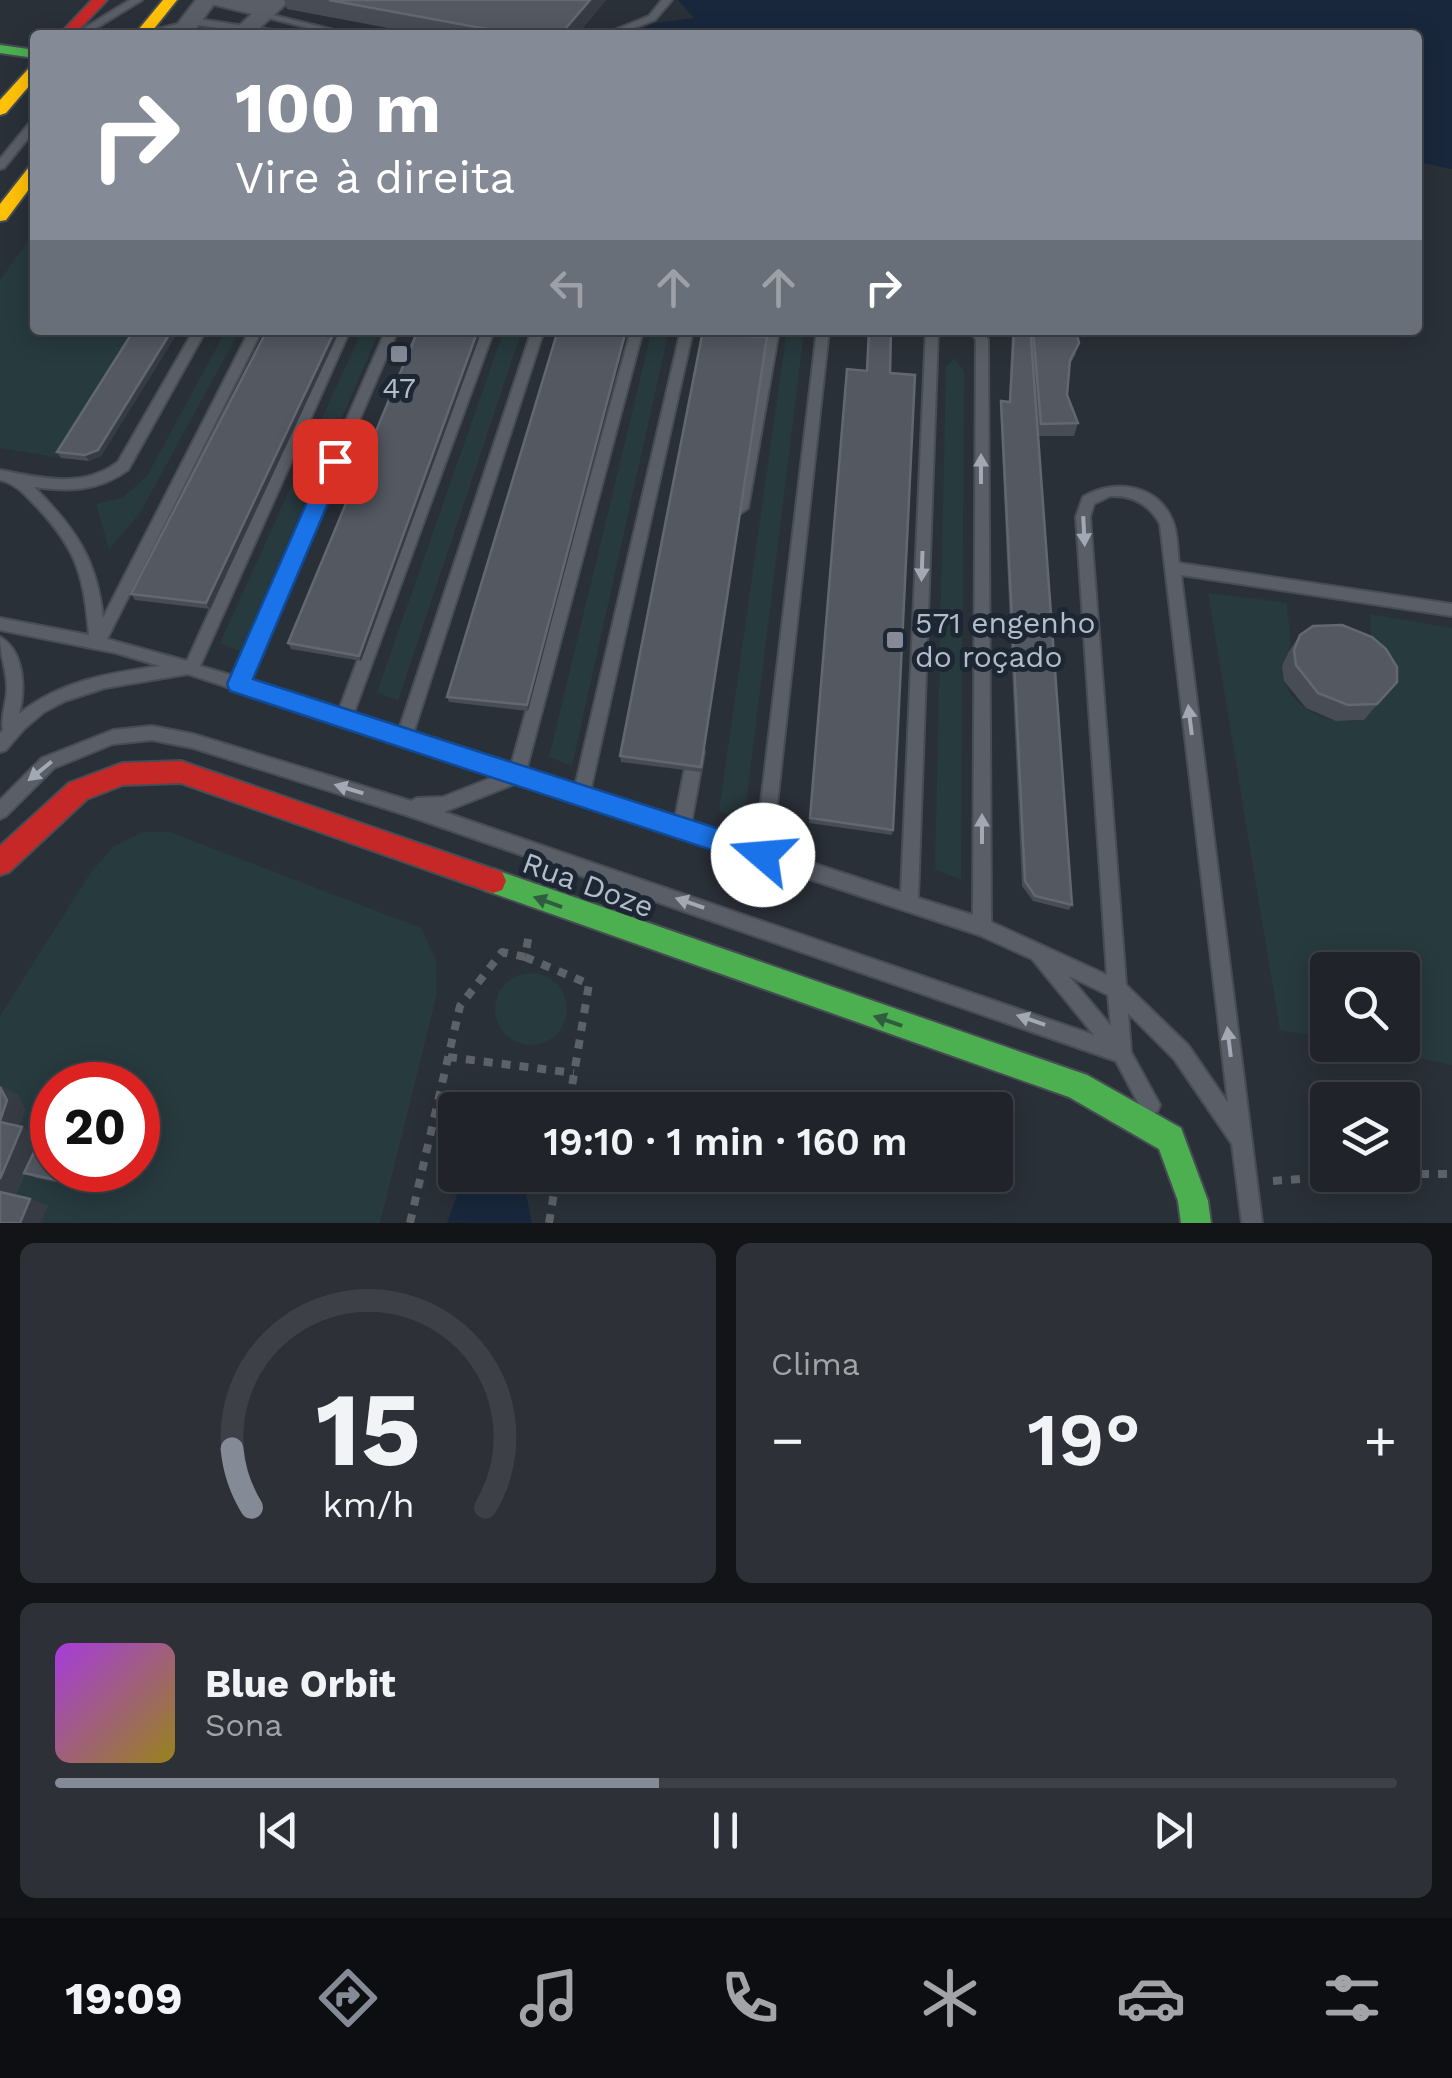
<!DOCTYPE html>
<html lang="pt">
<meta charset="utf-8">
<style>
:root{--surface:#20242a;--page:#2d3036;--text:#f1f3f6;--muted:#a2a4a8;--line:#3d4147;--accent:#848b96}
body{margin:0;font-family:"Work Sans",sans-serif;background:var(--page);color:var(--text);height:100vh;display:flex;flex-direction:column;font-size:38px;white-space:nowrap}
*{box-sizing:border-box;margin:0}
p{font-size:32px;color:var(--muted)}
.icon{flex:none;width:55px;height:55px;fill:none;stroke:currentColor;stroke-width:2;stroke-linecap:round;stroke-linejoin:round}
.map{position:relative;height:1223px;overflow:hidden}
.panel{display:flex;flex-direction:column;gap:20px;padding:20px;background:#121417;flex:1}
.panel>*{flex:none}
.hud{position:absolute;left:30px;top:30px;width:1392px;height:305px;border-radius:10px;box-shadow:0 5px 25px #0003,0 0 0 2px var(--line);background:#848b96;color:#fff;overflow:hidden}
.tools{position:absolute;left:1310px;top:952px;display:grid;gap:20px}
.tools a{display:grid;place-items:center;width:110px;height:110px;border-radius:10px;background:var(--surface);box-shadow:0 5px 25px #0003,0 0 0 2px var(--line);font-size:50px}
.speed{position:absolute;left:30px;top:1062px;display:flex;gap:20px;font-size:50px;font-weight:700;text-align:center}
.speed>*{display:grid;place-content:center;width:130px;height:130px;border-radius:50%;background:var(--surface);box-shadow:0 5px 25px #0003,0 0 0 2px var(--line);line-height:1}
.speed .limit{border:15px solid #d22;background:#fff;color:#111}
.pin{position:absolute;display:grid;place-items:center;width:85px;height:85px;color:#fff;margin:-42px;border-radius:20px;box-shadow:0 5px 15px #0006}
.me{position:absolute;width:110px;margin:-55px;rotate:288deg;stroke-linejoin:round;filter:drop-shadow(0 0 8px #0008)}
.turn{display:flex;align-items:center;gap:35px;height:210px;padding:0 40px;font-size:45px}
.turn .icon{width:130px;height:130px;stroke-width:2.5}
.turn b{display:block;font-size:70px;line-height:85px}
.lanes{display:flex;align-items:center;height:95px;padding:0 40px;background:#0003;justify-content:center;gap:50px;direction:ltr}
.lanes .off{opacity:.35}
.big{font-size:75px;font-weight:600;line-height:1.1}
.panel .card{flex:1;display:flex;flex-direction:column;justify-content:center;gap:15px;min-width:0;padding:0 35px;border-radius:15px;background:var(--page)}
.panel .dial{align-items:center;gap:0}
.dial svg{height:260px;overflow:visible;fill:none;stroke:var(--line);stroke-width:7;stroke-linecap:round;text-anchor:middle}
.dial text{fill:var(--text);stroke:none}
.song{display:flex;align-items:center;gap:30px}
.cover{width:120px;height:120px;border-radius:15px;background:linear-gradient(135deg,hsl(280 70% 55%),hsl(50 70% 35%))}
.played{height:10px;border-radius:5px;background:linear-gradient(90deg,var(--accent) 45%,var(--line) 45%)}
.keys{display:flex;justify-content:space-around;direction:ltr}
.heat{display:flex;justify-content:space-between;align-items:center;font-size:55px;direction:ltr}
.panel .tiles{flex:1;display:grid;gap:20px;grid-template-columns:1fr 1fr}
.card:last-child{grid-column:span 2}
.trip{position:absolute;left:438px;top:1092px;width:575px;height:100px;border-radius:10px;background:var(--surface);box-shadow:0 5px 25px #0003,0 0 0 2px var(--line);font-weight:600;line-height:100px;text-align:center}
.dock{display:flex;height:160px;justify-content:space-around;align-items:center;background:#0d0e11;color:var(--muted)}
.dock .icon{width:70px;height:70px}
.dock .on{color:var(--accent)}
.dock b{font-size:45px;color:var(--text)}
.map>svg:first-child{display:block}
.green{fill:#273a3e;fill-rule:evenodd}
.water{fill:#19273c}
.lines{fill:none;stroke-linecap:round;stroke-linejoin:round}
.lane-casing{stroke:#484c55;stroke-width:4}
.street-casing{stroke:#484c55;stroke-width:4}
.fast-casing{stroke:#484c55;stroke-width:4}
.slow-casing{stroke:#484c55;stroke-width:4}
.jam-casing{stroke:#484c55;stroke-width:4}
.path{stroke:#5c6268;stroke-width:8;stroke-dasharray:9 9;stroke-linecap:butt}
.lane{fill:#5a5e66;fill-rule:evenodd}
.street{fill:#5a5e66;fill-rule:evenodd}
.fast{fill:#4caf50;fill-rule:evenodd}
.slow{fill:#ffc107;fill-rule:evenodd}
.jam{fill:#c62828;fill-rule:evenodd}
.wall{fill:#474c55}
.shaded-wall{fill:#373c44}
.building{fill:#535861;stroke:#626872;stroke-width:2.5}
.oneway{fill:#a2a9b5}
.oneway2{fill:#305d3f}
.route{fill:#1a73e8;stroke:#114b97;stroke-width:2.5}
.poi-dot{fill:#848b96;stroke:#1d2633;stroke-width:4}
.labels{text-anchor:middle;stroke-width:10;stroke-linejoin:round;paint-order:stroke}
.poi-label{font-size:30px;fill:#b4bcc9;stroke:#1d2633}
.street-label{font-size:30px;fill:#b4bcc9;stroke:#1d2633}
</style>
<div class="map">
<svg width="1452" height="1223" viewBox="0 0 1452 1223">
<rect width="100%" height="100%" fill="#2a3038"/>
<path class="green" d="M 35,232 L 35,330 L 141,330 L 61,458 L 0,448 L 0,280 Z
M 226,330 L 240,330 L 140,513 L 109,549 L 96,504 L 122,498 L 147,476 Z
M 362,330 L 380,330 L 240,651 L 220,643 Z
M 504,330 L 522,330 L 398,701 L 377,692 Z
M 652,330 L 669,330 L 572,766 L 549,757 Z
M 792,330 L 798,330 L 803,340 L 744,821 L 719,811 L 786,336 Z
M 954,358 L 964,371 L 961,880 L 935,869 L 946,367 Z
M 1208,593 L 1287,603 C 1287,617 1293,638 1289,651 C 1287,660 1281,663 1283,673 C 1287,710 1333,726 1364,720 L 1384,698 L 1383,684 L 1373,665 L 1370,614 L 1452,628 L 1452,1065 L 1355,1045 L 1402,1045 L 1402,970 L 1328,970 L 1327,1039 L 1280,1030 Z
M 143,832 L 170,832 L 421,928 L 436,960 L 437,994 L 380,1223 L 0,1223 L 0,1016 L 91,872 L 113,847 ZM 52,1085 L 138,1085 L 138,1170 L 52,1170 Z
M495 1009a36 36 0 1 1 72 0a36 36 0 1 1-72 0Z"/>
<path class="water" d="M 678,0 L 1452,0 L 1452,169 L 1418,162 L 1418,35 L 629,35 L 655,23 L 694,18 Z
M 464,1175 L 522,1175 L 532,1223 L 447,1223 Z"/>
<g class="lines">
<defs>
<path id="lane" d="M 130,0 L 142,0 L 85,35 L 73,35 Z
M 195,0 L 212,0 L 354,35 L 337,35 Z
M 662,0 L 672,0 L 655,20 L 616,35 L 602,35 L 649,16 Z
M 198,19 L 287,32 L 292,35 L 267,35 L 198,25 L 150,35 L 141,33 Z
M 35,120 L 35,130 L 4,168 L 0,169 L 0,159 L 31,121 Z
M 194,330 L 206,330 L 128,470 C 99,491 69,492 34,487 C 75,528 97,559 103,618 L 250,330 L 262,330 L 107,639 L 187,661 L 338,330 L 350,330 L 200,666 L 234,676 L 386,330 L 398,330 L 247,681 L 339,710 L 482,330 L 494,330 L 353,715 L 399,730 L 532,330 L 544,330 L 413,734 L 511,766 L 631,330 L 643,330 L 526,771 L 575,787 L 681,330 L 693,330 L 590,792 L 675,819 L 688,752 L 690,747 L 696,745 L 702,747 L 704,752 L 691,824 L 756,845 L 817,330 L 829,330 L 772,850 L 901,892 L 926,330 L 938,330 L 918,898 L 973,915 L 976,340 L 971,330 L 983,330 L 988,340 L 991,922 L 1107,975 L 1076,517 L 1083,497 C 1114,478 1159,484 1173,522 C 1178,534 1177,550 1179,563 L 1452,604 L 1452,616 L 1181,575 L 1262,1223 L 1242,1223 L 1232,1144 L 1174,1059 L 1128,1013 L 1131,1052 L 1160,1105 L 1157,1112 L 1150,1115 L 1143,1112 L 1116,1061 L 406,815 L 193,748 L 152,740 L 113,744 L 54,768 L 6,816 L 0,819 L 0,800 L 42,758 L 113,730 L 152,726 L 193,734 L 411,801 L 417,798 L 443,797 L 496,776 L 188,674 L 105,688 L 65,701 L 44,712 L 24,729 L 6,750 L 0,752 L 0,733 L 3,730 C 0,718 7,703 7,688 C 7,670 0,656 0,637 C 24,651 26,688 19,714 C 60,681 109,673 160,666 L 116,653 L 0,630 L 0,618 L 89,635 C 84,577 78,551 37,507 C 25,495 17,484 0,480 L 0,470 C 41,478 82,489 118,462 ZM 1110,496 C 1133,495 1149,504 1160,524 L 1228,1103 L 1188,1045 L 1126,985 L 1090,517 L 1094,504 ZM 517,783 L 979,935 L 1032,959 L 1094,1035 L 444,812 ZM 1069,976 L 1108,995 L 1111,1026 Z
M 767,330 L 779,330 L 748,508 L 741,513 L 734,508 Z"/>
<path id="street" d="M 196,0 L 290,0 L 252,35 L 229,35 L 254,12 L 214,4 L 191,35 L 169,35 Z"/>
<path id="fast" d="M 0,45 L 35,50 L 35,58 L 0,53 Z
M 493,869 L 1087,1075 L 1181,1128 L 1208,1201 L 1211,1223 L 1181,1223 L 1178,1201 L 1159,1149 L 1069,1097 L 484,890 L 480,881 L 484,872 Z"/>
<path id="slow" d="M 163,0 L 177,0 L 149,35 L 134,35 Z
M 35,65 L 35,79 L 6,113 L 0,115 L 0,100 L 30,67 Z
M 35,165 L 35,181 L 6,220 L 0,221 L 0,204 L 29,167 Z"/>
<path id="jam" d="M 92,0 L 107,0 L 74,35 L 59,35 Z
M 181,761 L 493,869 L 502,872 L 506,881 L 502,890 L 493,893 L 181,783 L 123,785 L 87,799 L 9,872 L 0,875 L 0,846 L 69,783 L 122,763 Z"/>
</defs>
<use href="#lane" class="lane-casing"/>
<use href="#street" class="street-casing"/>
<use href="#fast" class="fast-casing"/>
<use href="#slow" class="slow-casing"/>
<use href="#jam" class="jam-casing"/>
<path class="path" d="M 525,957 L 589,984 L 568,1110
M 448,1057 L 574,1073
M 1402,1174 L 1452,1174
M 1273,1181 L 1353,1175
M 410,1223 L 460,1006 L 502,952 L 525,957 L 529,934
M 549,1223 L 557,1175"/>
<use href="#lane" class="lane"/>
<use href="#street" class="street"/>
<use href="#fast" class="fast"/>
<use href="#slow" class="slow"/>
<use href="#jam" class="jam"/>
</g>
<path class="wall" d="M 284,0 L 606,0 L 577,35 L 425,35 L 287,9 Z
M 134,330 L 179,330 L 101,456 L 89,461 L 61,458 L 57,452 Z
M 267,330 L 340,330 L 210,609 L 135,600 L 131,594 Z
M 418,330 L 482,330 L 361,661 L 291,649 L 288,643 Z
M 558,330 L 528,711 L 449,702 L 447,697 Z
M 1012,330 L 1076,330 L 1079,343 L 1075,356 L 1069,366 L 1067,395 L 1078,423 L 1074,436 L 1038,436 L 1072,905 L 1069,910 L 1033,901 L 1022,886 L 1000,407 L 1001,401 L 1009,402 Z
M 721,336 L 746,337 L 701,772 L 621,762 L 620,756 Z
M 847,369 L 890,373 L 893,830 L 892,835 L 809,823 Z
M 1300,635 L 1397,682 L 1364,720 L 1336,721 L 1306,708 L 1284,681 L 1282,666 L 1289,651 Z
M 17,1094 L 25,1110 L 19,1126 L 40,1136 L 29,1162 L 52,1170 L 111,1170 L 102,1192 L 36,1178 L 25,1173 L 15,1196 L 48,1206 L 0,1223 Z"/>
<path class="shaded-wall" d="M 590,0 L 606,0 L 577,35 L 560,35 Z
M 172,330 L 179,330 L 101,456 L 89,461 L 85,455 Z
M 335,330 L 340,330 L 210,609 L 206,603 Z
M 478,330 L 482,330 L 361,661 L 359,656 Z
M 626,330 L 628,330 L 528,711 L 527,705 Z
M 766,344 L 701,772 L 701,767 Z
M 0,1085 L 17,1094 L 25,1110 L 18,1131 L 0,1122 Z
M 22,1127 L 40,1136 L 14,1198 L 0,1192 L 0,1179 Z
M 98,1170 L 111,1170 L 102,1192 L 91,1187 Z
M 30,1199 L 48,1206 L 41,1223 L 20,1223 Z"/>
<path class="building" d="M 329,0 L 590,0 L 560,35 L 519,35 Z
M 134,330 L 172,330 L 98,450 L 85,455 L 57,452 Z
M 267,330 L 335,330 L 206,603 L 131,594 Z
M 418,330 L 478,330 L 359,656 L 288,643 Z
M 558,330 L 626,330 L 527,705 L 447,697 Z
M 722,330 L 746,330 L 745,336 L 767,337 L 701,767 L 620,756 L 702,335 L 721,336 Z
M 869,330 L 891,330 L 890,373 L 915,375 L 893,830 L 810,818 L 847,369 L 867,371 Z
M 1014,330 L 1033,330 L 1031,338 L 1072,905 L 1035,896 L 1025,881 L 1001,401 L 1010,402 Z
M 1033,330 L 1076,330 L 1079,343 L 1070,360 L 1067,395 L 1078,423 L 1041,424 Z
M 1342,625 L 1372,637 L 1386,649 L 1397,667 L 1397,682 L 1377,704 L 1348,705 L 1318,693 L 1296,665 L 1294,650 L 1300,635 L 1313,626 Z
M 0,1087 L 7,1100 L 0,1121 Z
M 0,1122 L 22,1127 L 0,1179 Z
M 46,1127 L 52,1128 L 52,1170 L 98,1170 L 91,1187 L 24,1173 Z
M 0,1192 L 30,1199 L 20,1223 L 0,1223 Z"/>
<defs><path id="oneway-solid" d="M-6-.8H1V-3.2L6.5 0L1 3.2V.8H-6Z" transform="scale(2.5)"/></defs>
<g class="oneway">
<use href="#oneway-solid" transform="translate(981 469) rotate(-90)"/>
<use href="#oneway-solid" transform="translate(1084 531) rotate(87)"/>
<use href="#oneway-solid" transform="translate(922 566) rotate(92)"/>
<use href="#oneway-solid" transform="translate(1190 720) rotate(-97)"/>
<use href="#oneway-solid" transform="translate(40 771) rotate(141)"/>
<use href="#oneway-solid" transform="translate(349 789) rotate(-163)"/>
<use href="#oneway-solid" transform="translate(982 829) rotate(-90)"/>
<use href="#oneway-solid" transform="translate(690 903) rotate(-161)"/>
<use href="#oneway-solid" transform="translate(1031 1020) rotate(-161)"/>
<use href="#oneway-solid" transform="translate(1229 1042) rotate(-97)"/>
</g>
<g class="oneway2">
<use href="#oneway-solid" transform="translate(548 902) rotate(-160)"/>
<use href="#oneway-solid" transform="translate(888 1021) rotate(-161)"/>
</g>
<path class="route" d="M 335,453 L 346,461 L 253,679 L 763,843 L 772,846 L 776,855 L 772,863 L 763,867 L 230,691 L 227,684 L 325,461 Z"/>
<g class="poi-dot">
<rect x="389" y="344" width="20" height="20" rx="5"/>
<rect x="885" y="630" width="20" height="20" rx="5"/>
</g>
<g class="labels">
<g class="poi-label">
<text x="399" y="398">47</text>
<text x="915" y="633" text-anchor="start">571 engenho<tspan x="915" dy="34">do roçado</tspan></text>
</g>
<g class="street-label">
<text transform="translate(588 885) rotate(20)" y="10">Rua Doze</text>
</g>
</g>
</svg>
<div class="tools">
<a><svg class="icon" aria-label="search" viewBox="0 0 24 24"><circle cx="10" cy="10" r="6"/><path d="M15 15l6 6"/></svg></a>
<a><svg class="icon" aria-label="layers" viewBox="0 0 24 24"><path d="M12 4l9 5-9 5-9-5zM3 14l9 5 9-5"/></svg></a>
</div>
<div class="speed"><div class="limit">20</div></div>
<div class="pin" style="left:335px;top:461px;background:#d93025"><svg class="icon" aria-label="arrive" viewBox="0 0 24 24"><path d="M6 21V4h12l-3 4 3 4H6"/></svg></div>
<svg class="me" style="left:763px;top:855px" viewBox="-20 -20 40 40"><circle r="19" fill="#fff"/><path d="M0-13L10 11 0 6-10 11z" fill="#1a73e8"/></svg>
<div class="trip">19:10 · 1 min · 160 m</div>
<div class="hud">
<div class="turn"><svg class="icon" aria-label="right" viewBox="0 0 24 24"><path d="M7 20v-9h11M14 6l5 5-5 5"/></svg><div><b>100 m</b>Vire à direita</div></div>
<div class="lanes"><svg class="icon off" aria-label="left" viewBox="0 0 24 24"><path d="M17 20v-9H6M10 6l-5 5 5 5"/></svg><svg class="icon off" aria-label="ahead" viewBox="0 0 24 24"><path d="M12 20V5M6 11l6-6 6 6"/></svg><svg class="icon off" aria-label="ahead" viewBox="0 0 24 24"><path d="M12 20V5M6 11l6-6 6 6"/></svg><svg class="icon" aria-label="right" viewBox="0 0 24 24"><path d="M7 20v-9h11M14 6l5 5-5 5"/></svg></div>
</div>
</div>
<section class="panel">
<div class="tiles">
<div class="card dial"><svg viewBox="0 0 100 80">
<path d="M14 69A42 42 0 1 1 86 69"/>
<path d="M14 69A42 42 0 0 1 8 51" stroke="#848b96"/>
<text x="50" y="56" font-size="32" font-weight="700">15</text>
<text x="50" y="72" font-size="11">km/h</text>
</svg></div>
<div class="card"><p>Clima</p>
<div class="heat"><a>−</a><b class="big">19°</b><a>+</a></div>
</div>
<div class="card">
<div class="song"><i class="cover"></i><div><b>Blue Orbit</b><p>Sona</p></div></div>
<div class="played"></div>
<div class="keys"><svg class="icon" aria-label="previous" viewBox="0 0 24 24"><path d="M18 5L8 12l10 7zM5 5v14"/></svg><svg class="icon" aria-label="pause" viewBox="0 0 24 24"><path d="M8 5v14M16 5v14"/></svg><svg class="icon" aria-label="next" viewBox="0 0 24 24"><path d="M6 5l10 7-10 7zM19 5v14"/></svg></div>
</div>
</div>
</section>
<nav class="dock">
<b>19:09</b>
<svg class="icon on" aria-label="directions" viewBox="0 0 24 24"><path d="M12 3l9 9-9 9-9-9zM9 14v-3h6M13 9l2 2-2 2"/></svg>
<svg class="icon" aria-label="music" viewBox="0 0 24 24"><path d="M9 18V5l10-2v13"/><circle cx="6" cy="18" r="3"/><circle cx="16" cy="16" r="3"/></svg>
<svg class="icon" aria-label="phone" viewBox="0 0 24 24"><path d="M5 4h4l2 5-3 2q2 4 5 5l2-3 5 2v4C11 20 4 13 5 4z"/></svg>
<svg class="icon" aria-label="climate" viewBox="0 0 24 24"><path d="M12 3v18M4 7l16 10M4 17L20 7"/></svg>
<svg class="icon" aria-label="car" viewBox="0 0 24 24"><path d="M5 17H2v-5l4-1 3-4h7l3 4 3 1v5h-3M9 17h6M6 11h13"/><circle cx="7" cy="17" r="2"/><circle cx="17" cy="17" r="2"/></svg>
<svg class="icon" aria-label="filters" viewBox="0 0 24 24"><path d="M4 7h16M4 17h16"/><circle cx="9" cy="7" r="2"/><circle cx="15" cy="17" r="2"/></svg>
</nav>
